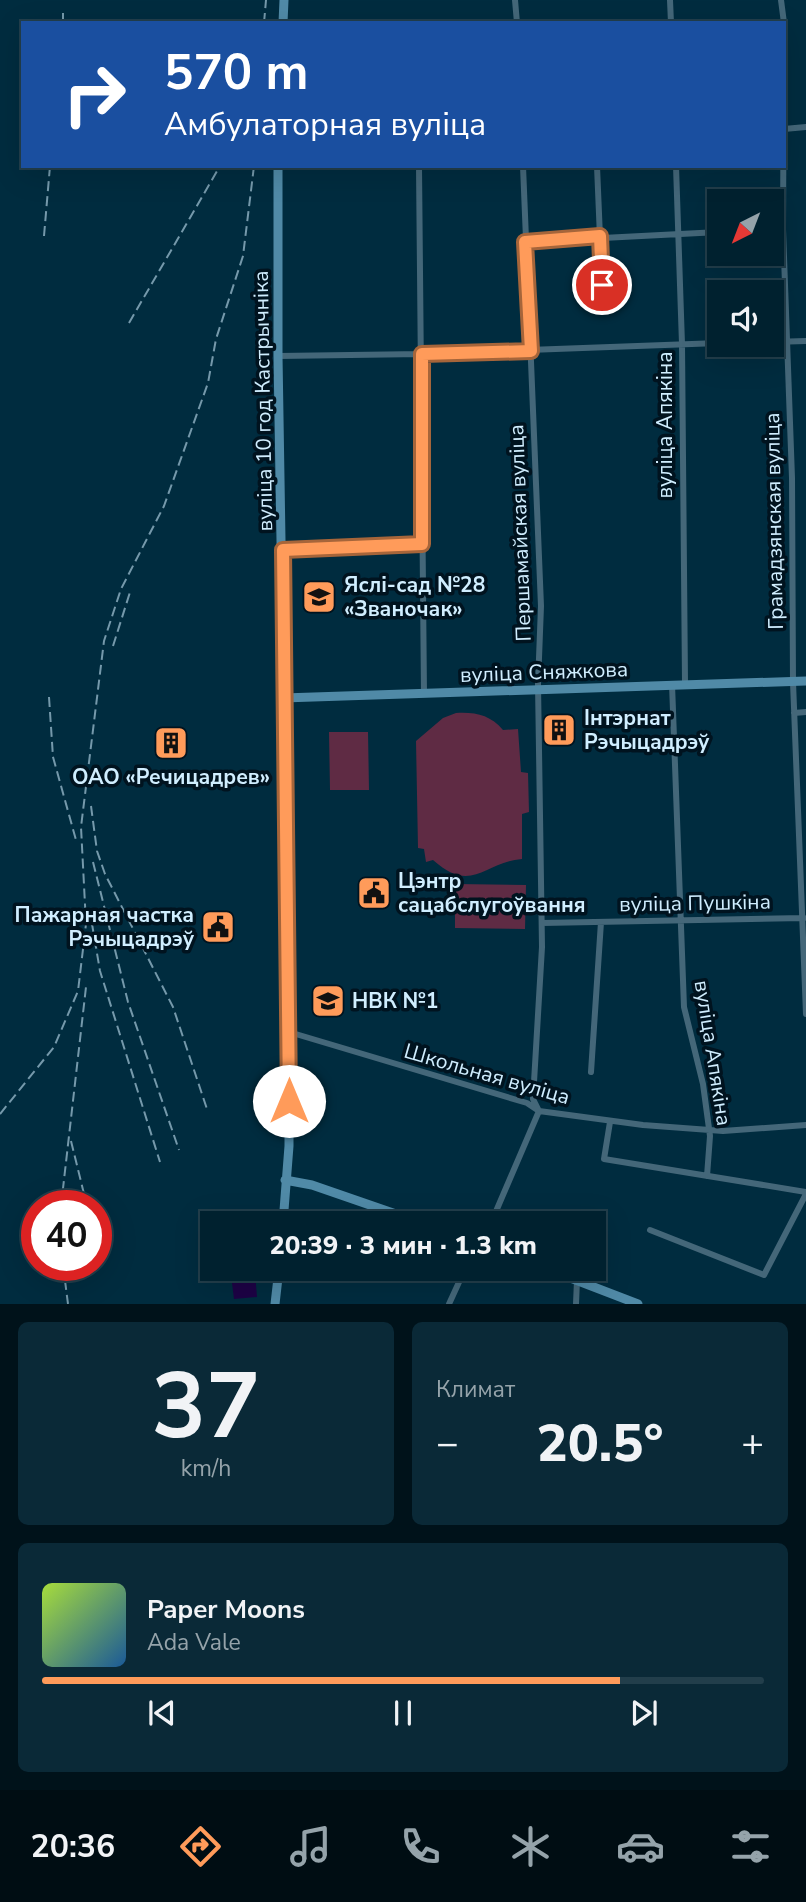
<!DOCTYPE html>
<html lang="ru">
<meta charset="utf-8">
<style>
:root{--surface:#00212f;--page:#0a2937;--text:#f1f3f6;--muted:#95a3aa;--line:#223e4b;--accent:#ff9b5a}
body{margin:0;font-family:"Nunito Sans",sans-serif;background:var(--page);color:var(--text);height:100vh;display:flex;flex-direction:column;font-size:26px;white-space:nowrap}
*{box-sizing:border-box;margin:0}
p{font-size:23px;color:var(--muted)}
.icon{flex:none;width:38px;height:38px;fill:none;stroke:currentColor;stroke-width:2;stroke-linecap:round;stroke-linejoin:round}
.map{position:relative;height:1304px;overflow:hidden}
.side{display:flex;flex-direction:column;gap:18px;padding:18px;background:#00121a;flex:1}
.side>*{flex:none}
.guide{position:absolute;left:21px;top:21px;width:765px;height:147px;border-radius:0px;box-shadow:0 7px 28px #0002,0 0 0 2px var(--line);background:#1a4fa0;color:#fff;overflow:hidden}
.needle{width:46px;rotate:222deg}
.controls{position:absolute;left:707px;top:189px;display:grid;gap:14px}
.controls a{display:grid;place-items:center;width:77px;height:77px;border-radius:0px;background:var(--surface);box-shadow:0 7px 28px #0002,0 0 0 2px var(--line);font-size:35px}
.speed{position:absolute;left:21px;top:1190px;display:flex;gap:14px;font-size:35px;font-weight:700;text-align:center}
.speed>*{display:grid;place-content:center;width:91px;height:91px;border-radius:50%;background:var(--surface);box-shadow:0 7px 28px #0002,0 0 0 2px var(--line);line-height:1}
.speed .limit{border:10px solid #d22;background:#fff;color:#111}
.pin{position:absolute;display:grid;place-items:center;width:60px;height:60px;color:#fff;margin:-30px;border:4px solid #fff;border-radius:50%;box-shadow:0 2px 7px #0007}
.me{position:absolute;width:77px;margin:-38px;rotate:0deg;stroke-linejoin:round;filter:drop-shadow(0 0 5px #0008)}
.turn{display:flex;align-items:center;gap:24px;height:147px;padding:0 28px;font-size:32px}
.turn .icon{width:91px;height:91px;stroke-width:2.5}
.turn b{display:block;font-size:49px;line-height:60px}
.big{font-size:52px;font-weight:800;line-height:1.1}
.side .widget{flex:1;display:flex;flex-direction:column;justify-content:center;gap:10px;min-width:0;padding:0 24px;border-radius:10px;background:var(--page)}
.side .dial{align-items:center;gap:0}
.dial b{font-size:91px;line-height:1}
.song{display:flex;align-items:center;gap:21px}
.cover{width:84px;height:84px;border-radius:10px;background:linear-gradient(135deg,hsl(80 70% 55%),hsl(210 70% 35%))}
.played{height:7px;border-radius:4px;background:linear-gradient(90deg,var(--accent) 80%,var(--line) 80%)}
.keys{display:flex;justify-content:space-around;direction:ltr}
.heat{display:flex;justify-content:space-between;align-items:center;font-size:38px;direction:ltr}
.side .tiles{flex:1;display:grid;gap:18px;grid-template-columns:1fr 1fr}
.widget:last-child{grid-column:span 2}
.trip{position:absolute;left:200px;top:1211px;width:406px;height:70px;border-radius:0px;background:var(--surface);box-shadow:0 7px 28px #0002,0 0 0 2px var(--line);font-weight:800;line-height:70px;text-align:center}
.dock{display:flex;height:112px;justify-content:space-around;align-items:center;background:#000d13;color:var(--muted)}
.dock .icon{width:49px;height:49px}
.dock .active{color:var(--accent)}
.dock b{font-size:32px;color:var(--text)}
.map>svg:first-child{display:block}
.green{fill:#5f2b44}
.water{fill:#1d0345}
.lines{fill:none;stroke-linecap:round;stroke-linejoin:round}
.street{stroke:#446779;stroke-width:6}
.secondary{stroke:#508aa7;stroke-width:9}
.rail{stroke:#7599ab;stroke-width:2;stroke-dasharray:10 5;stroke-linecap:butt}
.route-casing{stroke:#a6653a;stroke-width:18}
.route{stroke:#ff9b5a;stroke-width:12}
.labels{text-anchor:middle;stroke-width:7;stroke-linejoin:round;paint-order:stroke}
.street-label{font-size:21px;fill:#d0eeff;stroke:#00131f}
.poi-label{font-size:21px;font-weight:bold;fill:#d0eeff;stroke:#00131f;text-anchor:start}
</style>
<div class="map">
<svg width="806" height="1304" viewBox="0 0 806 1304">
<rect width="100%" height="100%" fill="#002c3f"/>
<path class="green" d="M 456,713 C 476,712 490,715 503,730 L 518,729 L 521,772 L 528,773 L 529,812 L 522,814 L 522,859 C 484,862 472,895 433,860 L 426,862 L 424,849 L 418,848 L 416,741 L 443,718 Z
M 329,732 L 368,732 L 369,790 L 330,790 Z
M 455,884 L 526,885 L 525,929 L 455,928 Z"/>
<path class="water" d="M 255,1273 L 257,1297 L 234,1299 L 231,1275 Z"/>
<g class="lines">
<path class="street" d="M 515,0 L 517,23
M 670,0 L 671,23
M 781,0 L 784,23
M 784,27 L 783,229 L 792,478 L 793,682 L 806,1014
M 784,129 L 806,127
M 419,166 L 424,694
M 597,166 L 602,285
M 676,166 L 682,344 L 685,683
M 772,230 L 783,229
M 525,242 L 719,232
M 772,342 L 806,341
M 278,356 L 422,354 L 719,343
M 283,550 L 422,544
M 672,684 L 684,1007 L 703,1084 L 710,1136 L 707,1176
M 794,713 L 806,712
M 542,923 L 804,918
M 289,1032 L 527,1103 L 539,1111 L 643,1125 L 723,1131 L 806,1125
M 591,1072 L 601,922
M 610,1122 L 604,1159 L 806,1192
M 491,1223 L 539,1111 L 533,1099 L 542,947 L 538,684 L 541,606 L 523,166
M 650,1230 L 764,1275 L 806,1194
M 449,1304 L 465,1269
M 576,1304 L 577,1280"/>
<path class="secondary" d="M 283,23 L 284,0
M 278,166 L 278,356 L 289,1032 L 289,1146 L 283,1223
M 283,698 L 806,681
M 285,1180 L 312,1185 L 422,1223
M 547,1269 L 638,1304
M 275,1304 L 279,1269"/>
<path class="rail" d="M 63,23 L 63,13
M 264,23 L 266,0
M 44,236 L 50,166
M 129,323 L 220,166
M 113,646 L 131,589
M 49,697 L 53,757 L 76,840
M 91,806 L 97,851 L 105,874 L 173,1007 L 207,1109
M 93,862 L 128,1002 L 179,1150
M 92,924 L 100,971 L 160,1162
M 0,1114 L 54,1047 L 78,991 L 86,924 L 81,827 L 104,641 L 121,589 L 164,506 L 208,383 L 216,339 L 243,256 L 254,166
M 71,1141 L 87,1206
M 61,1206 L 86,987
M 63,1265 L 68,1304"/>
</g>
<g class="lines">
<defs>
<path id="route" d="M 289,1101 L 283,550 L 422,544 L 422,354 L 531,351 L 525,242 L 600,236 L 602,285"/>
</defs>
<use href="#route" class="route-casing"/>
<use href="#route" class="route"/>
</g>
<defs>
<symbol id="school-square" viewBox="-11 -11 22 22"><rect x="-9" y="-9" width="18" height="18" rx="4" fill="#ff9b5a" stroke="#00131f"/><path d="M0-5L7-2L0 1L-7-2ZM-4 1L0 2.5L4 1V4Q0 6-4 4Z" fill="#111"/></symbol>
<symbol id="building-square" viewBox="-11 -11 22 22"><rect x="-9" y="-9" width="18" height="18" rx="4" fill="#ff9b5a" stroke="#00131f"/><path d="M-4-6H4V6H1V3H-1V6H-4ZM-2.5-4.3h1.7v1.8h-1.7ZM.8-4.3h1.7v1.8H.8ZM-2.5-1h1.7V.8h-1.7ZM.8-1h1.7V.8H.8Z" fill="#111"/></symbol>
<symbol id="civic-square" viewBox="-11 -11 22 22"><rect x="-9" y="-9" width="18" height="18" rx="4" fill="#ff9b5a" stroke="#00131f"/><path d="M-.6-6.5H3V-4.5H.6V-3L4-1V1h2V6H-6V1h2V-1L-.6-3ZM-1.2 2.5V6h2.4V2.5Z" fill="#111"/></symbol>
</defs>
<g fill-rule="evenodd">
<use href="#school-square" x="300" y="578" width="38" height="38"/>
<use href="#building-square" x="540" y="711" width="38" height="38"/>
<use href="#building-square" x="152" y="724" width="38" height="38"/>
<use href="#civic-square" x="355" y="874" width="38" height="38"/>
<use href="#civic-square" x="199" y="908" width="38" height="38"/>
<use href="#school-square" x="309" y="982" width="38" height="38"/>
</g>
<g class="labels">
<g class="street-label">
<text transform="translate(263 401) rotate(-91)" y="7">вуліца 10 год Кастрычніка</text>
<text transform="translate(665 425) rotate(-90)" y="7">вуліца Апякіна</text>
<text transform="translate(774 521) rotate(-91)" y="7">Грамадзянская вуліца</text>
<text transform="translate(520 533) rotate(-92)" y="7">Першамайская вуліца</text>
<text transform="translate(544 672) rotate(-2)" y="7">вуліца Сняжкова</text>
<text transform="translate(695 903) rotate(-1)" y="7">вуліца Пушкіна</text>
<text transform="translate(713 1053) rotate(81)" y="7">вуліца Апякіна</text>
<text transform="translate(487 1074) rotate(16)" y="7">Школьная вуліца</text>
</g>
<g class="poi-label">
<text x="344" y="592">Яслі-сад №28<tspan x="344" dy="24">«Званочак»</tspan></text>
<text x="584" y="725">Інтэрнат<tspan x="584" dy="24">Рэчыцадрэў</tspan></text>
<text x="171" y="784" text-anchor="middle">ОАО «Речицадрев»</text>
<text x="398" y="888">Цэнтр<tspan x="398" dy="24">сацабслугоўвання</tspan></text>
<text x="194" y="922" text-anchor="end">Пажарная частка<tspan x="194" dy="24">Рэчыцадрэў</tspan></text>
<text x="352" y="1008">НВК №1</text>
</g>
</g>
</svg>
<div class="controls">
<a><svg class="needle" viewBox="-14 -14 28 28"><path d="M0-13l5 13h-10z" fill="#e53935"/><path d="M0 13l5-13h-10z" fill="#95a3aa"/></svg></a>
<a><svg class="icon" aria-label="sound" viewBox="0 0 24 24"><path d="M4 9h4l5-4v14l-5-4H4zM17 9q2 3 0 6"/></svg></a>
</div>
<div class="speed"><div class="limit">40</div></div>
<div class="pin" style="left:602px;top:285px;background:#d93025"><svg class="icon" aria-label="arrive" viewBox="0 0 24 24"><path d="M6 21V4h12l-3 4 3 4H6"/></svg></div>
<svg class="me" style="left:289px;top:1101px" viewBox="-20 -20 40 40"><circle r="19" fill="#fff"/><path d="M0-13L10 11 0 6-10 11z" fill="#ff9b5a"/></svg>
<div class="trip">20:39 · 3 мин · 1.3 km</div>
<div class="guide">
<div class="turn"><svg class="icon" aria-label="right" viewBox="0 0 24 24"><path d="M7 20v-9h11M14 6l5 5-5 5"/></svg><div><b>570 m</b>Амбулаторная вуліца</div></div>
</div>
</div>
<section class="side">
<div class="tiles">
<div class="widget dial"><b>37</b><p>km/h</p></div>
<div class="widget"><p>Климат</p>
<div class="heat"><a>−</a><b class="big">20.5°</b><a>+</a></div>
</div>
<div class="widget">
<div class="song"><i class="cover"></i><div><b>Paper Moons</b><p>Ada Vale</p></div></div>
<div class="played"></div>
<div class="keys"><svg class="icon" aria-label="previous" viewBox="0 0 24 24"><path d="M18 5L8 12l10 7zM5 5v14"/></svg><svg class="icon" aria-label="pause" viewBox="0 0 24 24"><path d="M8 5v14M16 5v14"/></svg><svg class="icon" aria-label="next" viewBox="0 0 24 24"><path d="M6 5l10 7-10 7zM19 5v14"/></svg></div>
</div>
</div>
</section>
<nav class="dock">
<b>20:36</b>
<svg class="icon active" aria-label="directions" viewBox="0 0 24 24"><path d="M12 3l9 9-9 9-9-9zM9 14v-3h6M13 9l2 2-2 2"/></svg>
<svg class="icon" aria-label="music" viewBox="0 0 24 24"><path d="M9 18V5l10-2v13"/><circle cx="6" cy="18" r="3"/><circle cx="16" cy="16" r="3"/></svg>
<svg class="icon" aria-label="phone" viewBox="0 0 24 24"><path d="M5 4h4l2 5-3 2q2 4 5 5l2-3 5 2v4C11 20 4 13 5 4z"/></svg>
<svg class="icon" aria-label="climate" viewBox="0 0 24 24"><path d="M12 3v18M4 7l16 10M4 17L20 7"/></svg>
<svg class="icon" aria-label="car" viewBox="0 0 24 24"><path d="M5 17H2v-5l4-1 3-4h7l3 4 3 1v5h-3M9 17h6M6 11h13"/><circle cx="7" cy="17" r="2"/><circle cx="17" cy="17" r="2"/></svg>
<svg class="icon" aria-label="filters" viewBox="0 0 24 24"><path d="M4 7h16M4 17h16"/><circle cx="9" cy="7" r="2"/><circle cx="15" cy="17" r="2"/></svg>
</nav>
